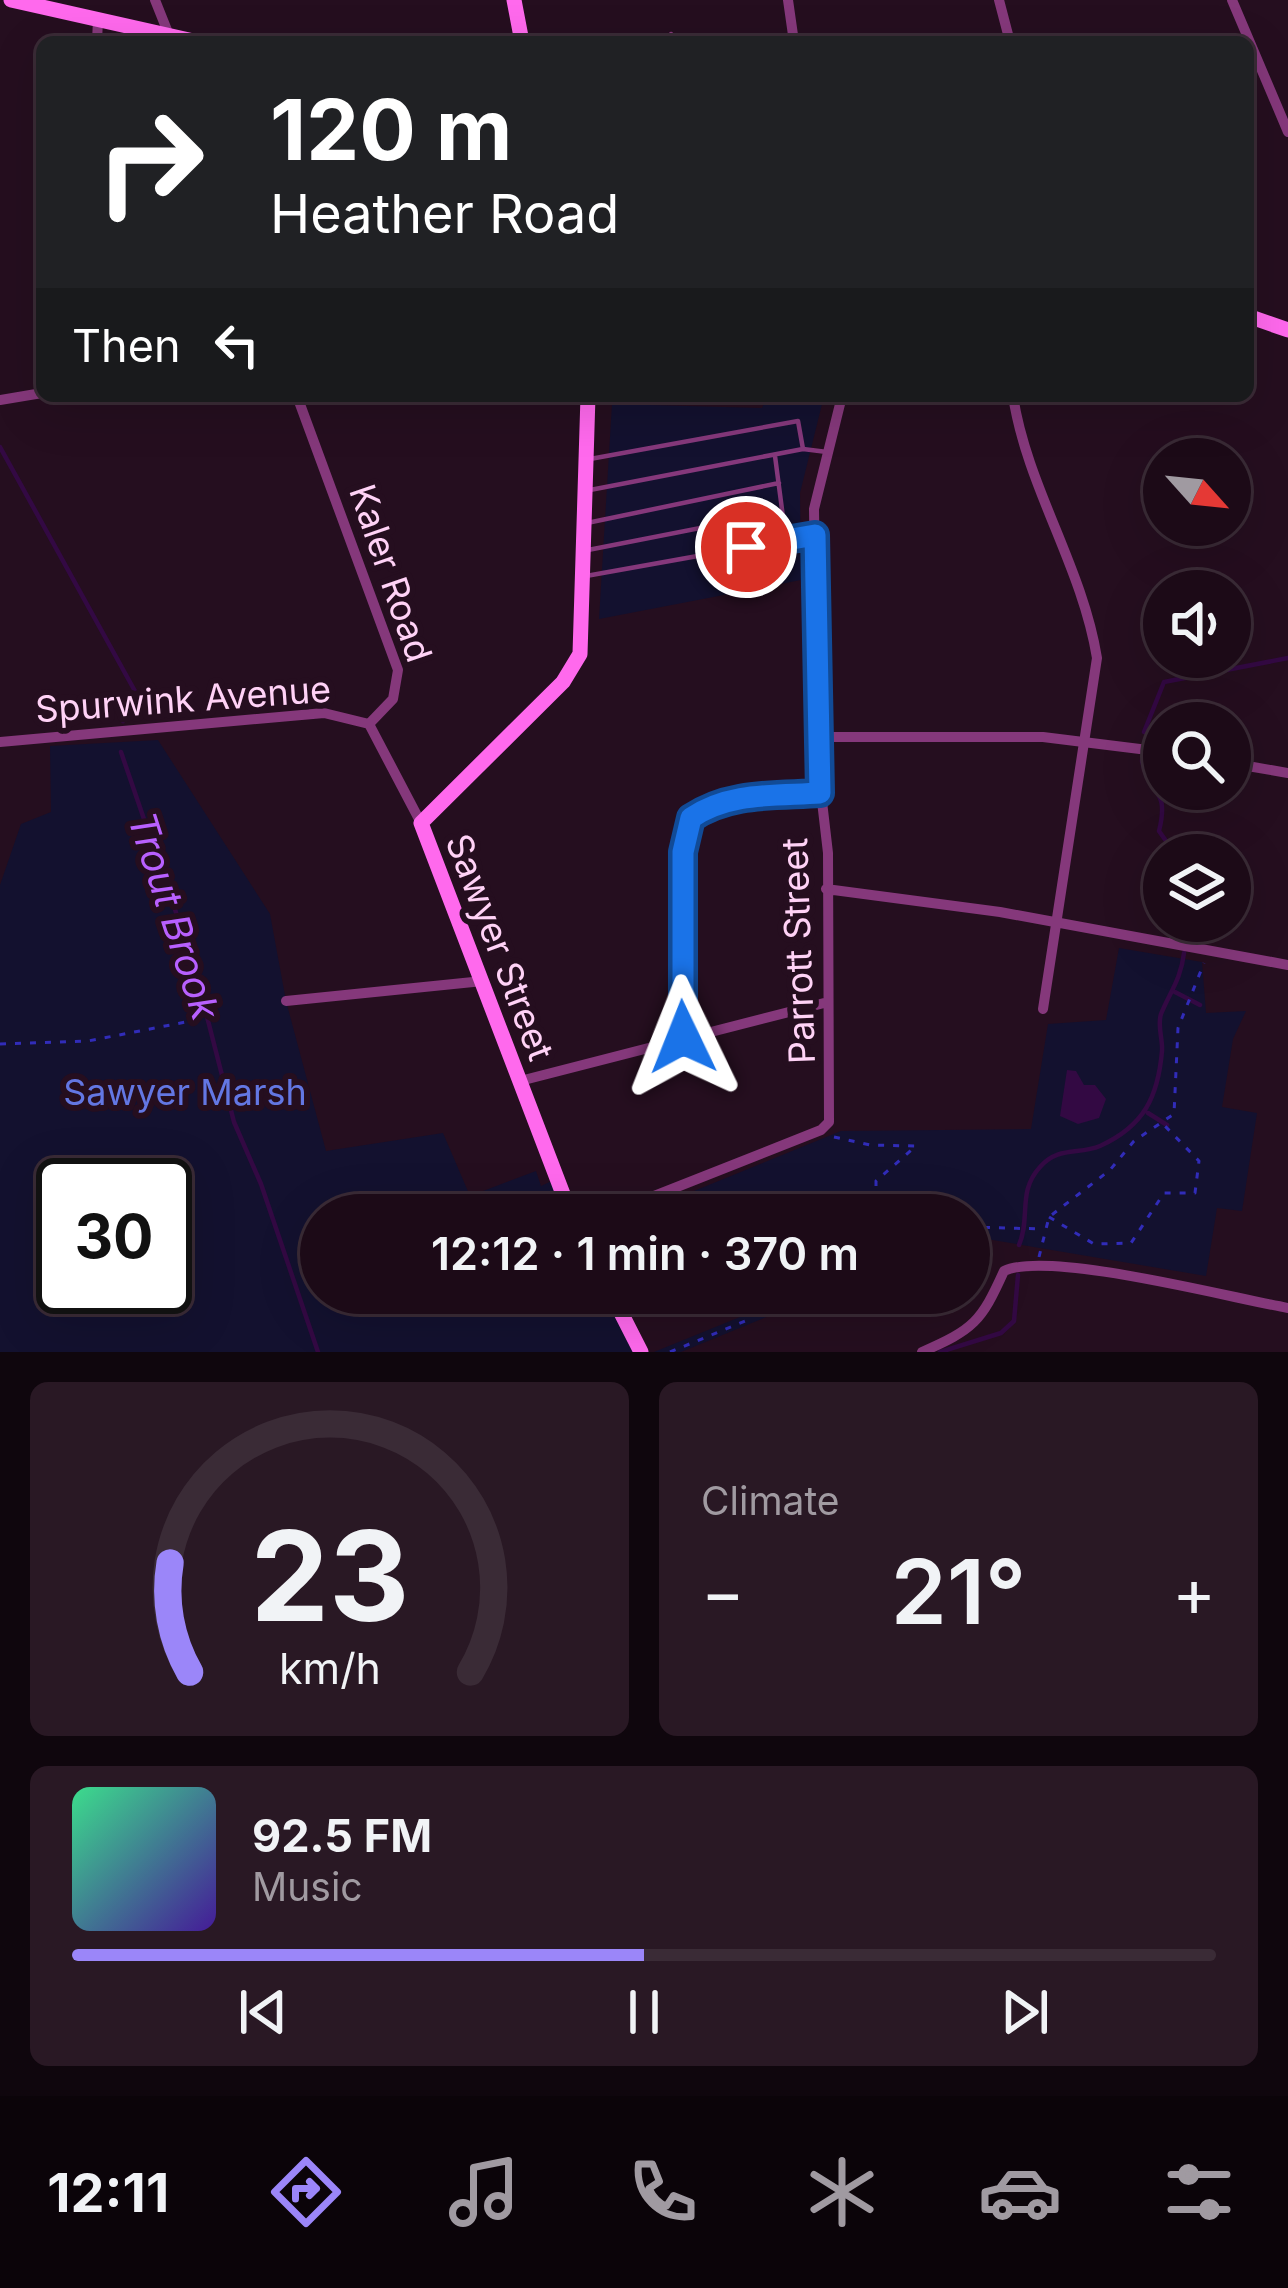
<!DOCTYPE html>
<meta charset="utf-8">
<style>
:root{--surface:#1c0a17;--page:#291824;--text:#f1f3f6;--muted:#a09aa1;--line:#3a2b36;--accent:#9b86f9}
body{margin:0;font-family:Inter,sans-serif;background:var(--page);color:var(--text);height:100vh;display:flex;flex-direction:column;font-size:45px;white-space:nowrap}
*{box-sizing:border-box;margin:0}
p{font-size:39px;color:var(--muted)}
.icon{flex:none;width:66px;height:66px;fill:none;stroke:currentColor;stroke-width:2;stroke-linecap:round;stroke-linejoin:round}
.map{position:relative;height:1352px;overflow:hidden}
.panel{display:flex;flex-direction:column;gap:30px;padding:30px;background:#0f060d;flex:1}
.panel>*{flex:none}
.guide{position:absolute;left:36px;top:36px;width:1218px;height:366px;border-radius:18px;box-shadow:0 12px 48px #0002,0 0 0 3px var(--line);background:#202124;color:#fff;overflow:hidden}
.needle{width:78px;rotate:117deg}
.buttons{position:absolute;left:1143px;top:438px;display:grid;gap:24px}
.buttons a{display:grid;place-items:center;width:108px;height:108px;border-radius:50%;background:var(--surface);box-shadow:0 12px 48px #0002,0 0 0 3px var(--line);font-size:60px}
.speed{position:absolute;left:36px;top:1158px;display:flex;gap:24px;font-size:60px;font-weight:700;text-align:center}
.speed>*{display:grid;place-content:center;width:156px;height:156px;border-radius:50%;background:var(--surface);box-shadow:0 12px 48px #0002,0 0 0 3px var(--line);line-height:1}
.speed .limit{border:6px solid #111;border-radius:18px;background:#fff;color:#111}
.pin{position:absolute;display:grid;place-items:center;width:102px;height:102px;color:#fff;margin:-51px;border:6px solid #fff;border-radius:50%;box-shadow:0 3px 12px #0007}
.me{position:absolute;width:132px;margin:-66px;rotate:358deg;stroke-linejoin:round;filter:drop-shadow(0 0 9px #0008)}
.turn{display:flex;align-items:center;gap:42px;height:252px;padding:0 36px;font-size:54px}
.turn .icon{width:156px;height:156px;stroke-width:2.5}
.turn b{display:block;font-size:84px;line-height:102px}
.then{display:flex;align-items:center;height:114px;padding:0 36px;background:#0003;gap:24px;font-size:45px}
.big{font-size:90px;font-weight:600;line-height:1.1}
.panel .widget{flex:1;display:flex;flex-direction:column;justify-content:center;gap:18px;min-width:0;padding:0 42px;border-radius:18px;background:var(--page)}
.panel .dial{align-items:center;gap:0}
.dial svg{height:312px;overflow:visible;fill:none;stroke:var(--line);stroke-width:7;stroke-linecap:round;text-anchor:middle}
.dial text{fill:var(--text);stroke:none}
.song{display:flex;align-items:center;gap:36px}
.cover{width:144px;height:144px;border-radius:18px;background:linear-gradient(135deg,hsl(150 70% 55%),hsl(260 70% 35%))}
.played{height:12px;border-radius:6px;background:linear-gradient(90deg,var(--accent) 50%,var(--line) 50%)}
.keys{display:flex;justify-content:space-around;direction:ltr}
.heat{display:flex;justify-content:space-between;align-items:center;font-size:66px;direction:ltr}
.panel .tiles{flex:1;display:grid;gap:30px;grid-template-columns:1fr 1fr}
.widget:last-child{grid-column:span 2}
.trip{position:absolute;left:300px;top:1194px;width:690px;height:120px;border-radius:60px;background:var(--surface);box-shadow:0 12px 48px #0002,0 0 0 3px var(--line);font-weight:600;line-height:120px;text-align:center}
.tabs{display:flex;height:192px;justify-content:space-around;align-items:center;background:#0b0409;color:var(--muted)}
.tabs .icon{width:84px;height:84px}
.tabs .current{color:var(--accent)}
.tabs b{font-size:54px;color:var(--text)}
.map>svg:first-child{display:block}
.green{fill:#13112f;fill-rule:evenodd}
.water{fill:#330943}
.lines{fill:none;stroke-linecap:round;stroke-linejoin:round}
.stream{stroke:#330943;stroke-width:4.5}
.path{stroke:#312cb9;stroke-width:3;stroke-dasharray:6 9;stroke-linecap:butt}
.lane{stroke:#85387b;stroke-width:4.5}
.street{stroke:#85387b;stroke-width:10}
.secondary{stroke:#ff69ed;stroke-width:15}
.route-casing{stroke:#114b97;stroke-width:30}
.route{stroke:#1a73e8;stroke-width:21}
.labels{text-anchor:middle;stroke-width:12;stroke-linejoin:round;paint-order:stroke}
.street-label{font-size:36px;fill:#ffd2f6;stroke:#250e1f}
.park-label{font-size:36px;fill:#6377e3;stroke:#250e1f}
.water-label{font-size:39px;font-style:italic;fill:#b860ff;stroke:#250e1f}
</style>
<div class="map">
<svg width="1288" height="1352" viewBox="0 0 1288 1352">
<rect width="100%" height="100%" fill="#250e1f"/>
<path class="green" d="M 767,396 L 824,396 L 800,493 L 801,580 L 599,619 L 612,404 L 762,408 Z
M 158,740 L 270,914 L 286,1001 L 326,1151 L 443,1133 L 470,1196 L 536,1171 L 541,1186 L 556,1179 L 571,1215 L 321,1215 L 321,1293 L 611,1293 L 640,1352 L 0,1352 L 0,885 L 21,824 L 51,812 L 50,746 ZM 63,1185 L 165,1185 L 165,1287 L 63,1287 Z
M 1119,948 L 1202,962 L 1206,1013 L 1246,1011 L 1233,1039 L 1222,1107 L 1257,1113 L 1242,1211 L 1217,1208 L 1206,1276 L 969,1236 L 969,1215 L 695,1215 L 686,1198 L 635,1215 L 841,1131 L 1031,1129 L 1048,1024 L 1106,1020 Z
M 734,1293 L 787,1293 L 766,1302 L 771,1315 L 681,1352 L 654,1352 L 745,1315 Z"/>
<path class="water" d="M 1067,1070 L 1076,1071 L 1084,1085 L 1095,1085 L 1106,1099 L 1099,1118 L 1078,1124 L 1060,1116 Z"/>
<g class="lines">
<path class="stream" d="M 0,447 L 141,702 L 123,721
M 1144,732 L 1164,682 L 1288,658
M 121,752 L 193,962 L 234,1122 L 261,1184 L 318,1352
M 1142,761 C 1149,795 1170,787 1159,831 L 1176,855
M 1164,864 L 1164,882
M 1185,938 L 1192,921
M 1175,992 L 1200,1005
M 1148,1113 L 1167,1125
M 1019,1245 C 1031,1217 1017,1192 1040,1167 C 1058,1146 1079,1155 1100,1146 C 1144,1126 1158,1097 1162,1051 C 1163,1039 1157,1026 1161,1014 C 1170,992 1181,979 1184,953
M 940,1352 L 1001,1333 L 1014,1321 L 1018,1275"/>
<path class="path" d="M 0,1044 L 88,1041 L 191,1021
M 834,1137 L 870,1145 L 916,1146 L 876,1181 L 876,1215
M 1049,1217 L 1094,1244 L 1131,1243 L 1164,1193 L 1195,1193 L 1199,1161 L 1162,1123
M 969,1227 L 1043,1229
M 1039,1257 L 1049,1217 L 1110,1170 L 1134,1141 L 1174,1114 L 1178,1028 L 1204,963
M 969,1267 L 991,1270
M 670,1352 L 750,1319 L 768,1293"/>
<path class="lane" d="M 669,42 L 671,34
M 775,456 L 786,540
M 590,459 L 798,421 L 803,449
M 590,490 L 803,449 L 827,452
M 587,523 L 779,483
M 588,550 L 782,512
M 586,576 L 815,535"/>
<path class="street" d="M 155,0 L 169,35
M 788,0 L 794,42
M 999,0 L 1010,42
M 1232,0 L 1288,132
M 97,42 L 98,19
M 38,186 L 42,185
M 297,396 L 398,670 L 393,699 L 369,724
M 1013,396 C 1027,487 1082,566 1097,658 L 1043,1009
M 0,400 L 42,393
M 369,724 L 421,823
M 819,737 L 1043,737 L 1164,752
M 0,742 L 324,713 L 369,724
M 1230,763 L 1288,773
M 826,889 L 1000,912 L 1288,965
M 286,1001 L 483,981
M 683,1037 L 683,852 L 691,818 L 713,803 L 820,793
M 520,1081 L 828,1002
M 606,1215 L 821,1130 L 829,1122 L 828,853 L 818,767 L 814,509 L 842,396
M 922,1352 C 974,1329 981,1322 1004,1271 C 1048,1250 1231,1298 1288,1308"/>
<path class="secondary" d="M 11,0 L 198,42
M 514,0 L 522,42
M 1248,316 L 1288,330
M 571,1215 L 421,823 L 563,682 L 580,654 L 588,396
M 611,1293 L 641,1352"/>
</g>
<g class="lines">
<defs>
<path id="route" d="M 683,1037 L 683,852 L 691,818 C 729,792 775,796 820,793 L 815,535 L 746,547"/>
</defs>
<use href="#route" class="route-casing"/>
<use href="#route" class="route"/>
</g>
<g class="labels">
<g class="street-label">
<text transform="translate(391 573) rotate(71)" y="13">Kaler Road</text>
<text transform="translate(183 699) rotate(-4)" y="13">Spurwink Avenue</text>
<text transform="translate(500 947) rotate(69)" y="13">Sawyer Street</text>
<text transform="translate(798 951) rotate(-92)" y="13">Parrott Street</text>
</g>
<g class="park-label">
<text x="185" y="1105">Sawyer Marsh</text>
</g>
<g class="water-label">
<text transform="translate(174 916) rotate(72)" y="14">Trout Brook</text>
</g>
</g>
</svg>
<div class="buttons">
<a><svg class="needle" viewBox="-14 -14 28 28"><path d="M0-13l5 13h-10z" fill="#e53935"/><path d="M0 13l5-13h-10z" fill="#a09aa1"/></svg></a>
<a><svg class="icon" aria-label="sound" viewBox="0 0 24 24"><path d="M4 9h4l5-4v14l-5-4H4zM17 9q2 3 0 6"/></svg></a>
<a><svg class="icon" aria-label="search" viewBox="0 0 24 24"><circle cx="10" cy="10" r="6"/><path d="M15 15l6 6"/></svg></a>
<a><svg class="icon" aria-label="layers" viewBox="0 0 24 24"><path d="M12 4l9 5-9 5-9-5zM3 14l9 5 9-5"/></svg></a>
</div>
<div class="speed"><div class="limit">30</div></div>
<div class="pin" style="left:746px;top:547px;background:#d93025"><svg class="icon" aria-label="arrive" viewBox="0 0 24 24"><path d="M6 21V4h12l-3 4 3 4H6"/></svg></div>
<svg class="me" style="left:683px;top:1037px" viewBox="-20 -20 40 40"><path d="M0-17L14 15 0 8-14 15z" fill="#1a73e8" stroke="#fff" stroke-width="4"/></svg>
<div class="trip">12:12 · 1 min · 370 m</div>
<div class="guide">
<div class="turn"><svg class="icon" aria-label="right" viewBox="0 0 24 24"><path d="M7 20v-9h11M14 6l5 5-5 5"/></svg><div><b>120 m</b>Heather Road</div></div>
<div class="then">Then<svg class="icon" aria-label="left" viewBox="0 0 24 24"><path d="M17 20v-9H6M10 6l-5 5 5 5"/></svg></div>
</div>
</div>
<section class="panel">
<div class="tiles">
<div class="widget dial"><svg viewBox="0 0 100 80">
<path d="M14 69A42 42 0 1 1 86 69"/>
<path d="M14 69A42 42 0 0 1 9 41" stroke="#9b86f9"/>
<text x="50" y="56" font-size="32" font-weight="700">23</text>
<text x="50" y="72" font-size="11">km/h</text>
</svg></div>
<div class="widget"><p>Climate</p>
<div class="heat"><a>−</a><b class="big">21°</b><a>+</a></div>
</div>
<div class="widget">
<div class="song"><i class="cover"></i><div><b>92.5 FM</b><p>Music</p></div></div>
<div class="played"></div>
<div class="keys"><svg class="icon" aria-label="previous" viewBox="0 0 24 24"><path d="M18 5L8 12l10 7zM5 5v14"/></svg><svg class="icon" aria-label="pause" viewBox="0 0 24 24"><path d="M8 5v14M16 5v14"/></svg><svg class="icon" aria-label="next" viewBox="0 0 24 24"><path d="M6 5l10 7-10 7zM19 5v14"/></svg></div>
</div>
</div>
</section>
<nav class="tabs">
<b>12:11</b>
<svg class="icon current" aria-label="directions" viewBox="0 0 24 24"><path d="M12 3l9 9-9 9-9-9zM9 14v-3h6M13 9l2 2-2 2"/></svg>
<svg class="icon" aria-label="music" viewBox="0 0 24 24"><path d="M9 18V5l10-2v13"/><circle cx="6" cy="18" r="3"/><circle cx="16" cy="16" r="3"/></svg>
<svg class="icon" aria-label="phone" viewBox="0 0 24 24"><path d="M5 4h4l2 5-3 2q2 4 5 5l2-3 5 2v4C11 20 4 13 5 4z"/></svg>
<svg class="icon" aria-label="climate" viewBox="0 0 24 24"><path d="M12 3v18M4 7l16 10M4 17L20 7"/></svg>
<svg class="icon" aria-label="car" viewBox="0 0 24 24"><path d="M5 17H2v-5l4-1 3-4h7l3 4 3 1v5h-3M9 17h6M6 11h13"/><circle cx="7" cy="17" r="2"/><circle cx="17" cy="17" r="2"/></svg>
<svg class="icon" aria-label="filters" viewBox="0 0 24 24"><path d="M4 7h16M4 17h16"/><circle cx="9" cy="7" r="2"/><circle cx="15" cy="17" r="2"/></svg>
</nav>
